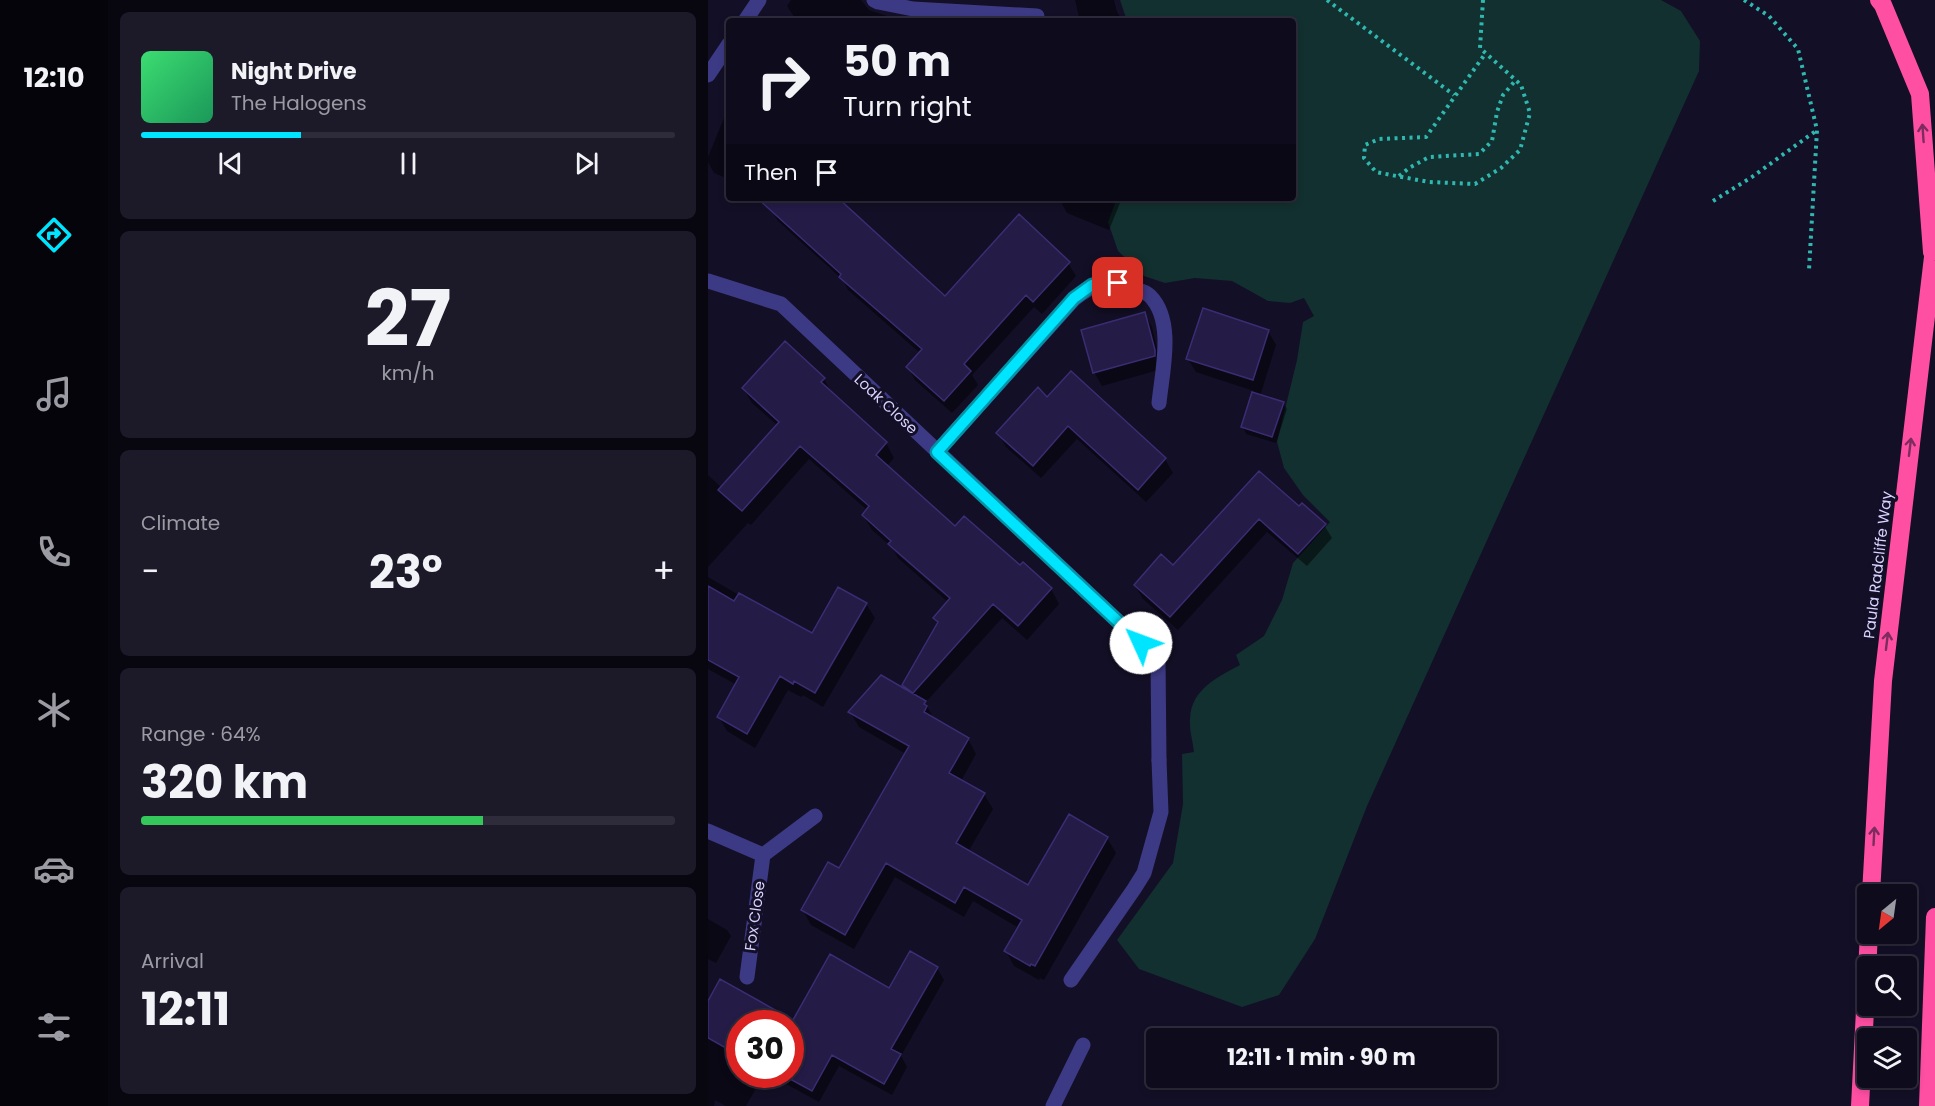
<!DOCTYPE html>
<meta charset="utf-8">
<style>
:root{--surface:#0e0b1c;--page:#1c1929;--text:#f1f3f6;--muted:#9b9ba3;--line:#2e2b3b;--accent:#00e5ff}
body{margin:0;font-family:Poppins,sans-serif;background:var(--page);color:var(--text);height:100vh;display:flex;flex-direction:column;font-size:22px;white-space:nowrap}
*{box-sizing:border-box;margin:0}
p{font-size:20px;color:var(--muted)}
.icon{flex:none;width:33px;height:33px;fill:none;stroke:currentColor;stroke-width:2;stroke-linecap:round;stroke-linejoin:round}
.map{position:relative;flex:1;overflow:hidden}
.panel{display:flex;flex-direction:column;gap:12px;padding:12px;background:#08060f;width:600px}
.panel>*{flex:none}
.hud{position:absolute;left:18px;top:18px;width:570px;height:183px;border-radius:6px;box-shadow:0 3px 9px #0003,0 0 0 2px var(--line);background:#0e0b1c;color:var(--text);overflow:hidden}
.needle{width:39px;rotate:209deg}
.controls{position:absolute;left:1149px;top:884px;display:grid;gap:12px}
.controls a{display:grid;place-items:center;width:60px;height:60px;border-radius:6px;background:var(--surface);box-shadow:0 3px 9px #0003,0 0 0 2px var(--line);font-size:30px}
.speed{position:absolute;left:18px;top:1010px;display:flex;gap:12px;font-size:30px;font-weight:700;text-align:center}
.speed>*{display:grid;place-content:center;width:78px;height:78px;border-radius:50%;background:var(--surface);box-shadow:0 3px 9px #0003,0 0 0 2px var(--line);line-height:1}
.speed .limit{border:9px solid #d22;background:#fff;color:#111}
.pin{position:absolute;display:grid;place-items:center;width:51px;height:51px;color:#fff;margin:-26px;border-radius:12px;box-shadow:0 3px 9px #0006}
.me{position:absolute;width:66px;margin:-33px;rotate:313deg;stroke-linejoin:round;filter:drop-shadow(0 0 4px #0008)}
.turn{display:flex;align-items:center;gap:21px;height:126px;padding:0 18px;font-size:27px}
.turn .icon{width:78px;height:78px;stroke-width:2.5}
.turn b{display:block;font-size:42px;line-height:51px}
.then{display:flex;align-items:center;height:57px;padding:0 18px;background:#0003;gap:12px;font-size:22px}
.big{font-size:45px;font-weight:700;line-height:1.1}
.panel .widget{flex:1;display:flex;flex-direction:column;justify-content:center;gap:9px;min-width:0;padding:0 21px;border-radius:9px;background:var(--page)}
.panel .dial{align-items:center;gap:0}
.dial b{font-size:78px;line-height:1}
.song{display:flex;align-items:center;gap:18px}
.cover{width:72px;height:72px;border-radius:9px;background:linear-gradient(135deg,hsl(140 70% 55%),hsl(150 70% 35%))}
.played{height:6px;border-radius:3px;background:linear-gradient(90deg,var(--accent) 30%,var(--line) 30%)}
.keys{display:flex;justify-content:space-around;direction:ltr}
.heat{display:flex;justify-content:space-between;align-items:center;font-size:33px;direction:ltr}
.charge{height:9px;border-radius:4px;background:linear-gradient(90deg,#34c759 64%,var(--line) 0)}
.trip{position:absolute;left:438px;top:1028px;width:351px;height:60px;border-radius:6px;background:var(--surface);box-shadow:0 3px 9px #0003,0 0 0 2px var(--line);font-weight:700;line-height:60px;text-align:center}
main{display:flex;flex:1;min-height:0}
.tabs{display:flex;flex-direction:column;width:108px;justify-content:space-around;align-items:center;background:#06040b;color:var(--muted)}
.tabs .icon{width:42px;height:42px}
.tabs .on{color:var(--accent)}
.tabs b{font-size:27px;color:var(--text)}
.map>svg:first-child{display:block}
.green{fill:#12302f}
.shadow{fill:#0007;fill-rule:evenodd}
.building{fill:#241b47;stroke:#3b2d73;stroke-width:1.5}
.lines{fill:none;stroke-linecap:round;stroke-linejoin:round}
.path{stroke:#2fb8b0;stroke-width:4;stroke-dasharray:3 4.5;stroke-linecap:butt}
.lane{stroke:#3d3a85;stroke-width:15}
.street{stroke:#3d3a85;stroke-width:15}
.highway{stroke:#ff4fa3;stroke-width:18}
.oneway{stroke:#7d2c5e}
.route-casing{stroke:#0095a6;stroke-width:15}
.route{stroke:#00e5ff;stroke-width:10}
.labels{text-anchor:middle;stroke-width:6;stroke-linejoin:round;paint-order:stroke}
.street-label{font-size:15px;fill:#d9d4ff;stroke:#130f26}
</style>
<main>
<nav class="tabs">
<b>12:10</b>
<svg class="icon on" aria-label="directions" viewBox="0 0 24 24"><path d="M12 3l9 9-9 9-9-9zM9 14v-3h6M13 9l2 2-2 2"/></svg>
<svg class="icon" aria-label="music" viewBox="0 0 24 24"><path d="M9 18V5l10-2v13"/><circle cx="6" cy="18" r="3"/><circle cx="16" cy="16" r="3"/></svg>
<svg class="icon" aria-label="phone" viewBox="0 0 24 24"><path d="M5 4h4l2 5-3 2q2 4 5 5l2-3 5 2v4C11 20 4 13 5 4z"/></svg>
<svg class="icon" aria-label="climate" viewBox="0 0 24 24"><path d="M12 3v18M4 7l16 10M4 17L20 7"/></svg>
<svg class="icon" aria-label="car" viewBox="0 0 24 24"><path d="M5 17H2v-5l4-1 3-4h7l3 4 3 1v5h-3M9 17h6M6 11h13"/><circle cx="7" cy="17" r="2"/><circle cx="17" cy="17" r="2"/></svg>
<svg class="icon" aria-label="filters" viewBox="0 0 24 24"><path d="M4 7h16M4 17h16"/><circle cx="9" cy="7" r="2"/><circle cx="15" cy="17" r="2"/></svg>
</nav>
<section class="panel">
<div class="widget">
<div class="song"><i class="cover"></i><div><b>Night Drive</b><p>The Halogens</p></div></div>
<div class="played"></div>
<div class="keys"><svg class="icon" aria-label="previous" viewBox="0 0 24 24"><path d="M18 5L8 12l10 7zM5 5v14"/></svg><svg class="icon" aria-label="pause" viewBox="0 0 24 24"><path d="M8 5v14M16 5v14"/></svg><svg class="icon" aria-label="next" viewBox="0 0 24 24"><path d="M6 5l10 7-10 7zM19 5v14"/></svg></div>
</div>
<div class="widget dial"><b>27</b><p>km/h</p></div>
<div class="widget"><p>Climate</p>
<div class="heat"><a>−</a><b class="big">23°</b><a>+</a></div>
</div>
<div class="widget"><p>Range · 64%</p><b class="big">320 km</b><div class="charge"></div></div>
<div class="widget"><p>Arrival</p><b class="big">12:11</b></div>
</section>
<div class="map">
<svg width="1227" height="1106" viewBox="0 0 1227 1106">
<rect width="100%" height="100%" fill="#130f26"/>
<path class="green" d="M 412,0 L 953,0 L 973,11 L 992,41 L 991,71 L 659,806 L 607,939 L 571,995 L 534,1007 L 431,969 L 409,940 L 465,863 L 475,804 L 474,754 L 486,752 C 485,742 481,729 482,719 C 483,689 510,677 532,665 L 528,655 L 556,636 L 574,600 L 585,563 L 622,522 L 595,495 L 576,468 L 569,442 L 589,360 L 595,322 L 606,316 L 596,298 L 582,303 L 560,301 L 524,281 L 487,278 L 457,283 L 436,276 L 410,251 L 400,222 L 409,198 L 585,198 L 585,21 L 419,21 Z"/>
<path class="shadow" d="M 83,0 L 153,0 L 161,10 L 194,21 L 89,21 L 79,6 Z
M 367,0 L 406,0 L 409,12 L 415,21 L 372,21 Z
M 21,106 L 21,179 L 6,173 L 0,162 L 0,157 Z
M 67,198 L 127,198 L 238,299 L 360,263 L 368,276 L 334,314 L 326,307 L 264,375 L 270,385 L 244,413 L 207,380 L 200,367 L 212,353 L 140,290 L 135,280 L 70,221 L 62,208 Z
M 351,198 L 414,198 L 401,230 L 359,213 Z
M 436,313 L 444,327 L 454,369 L 394,386 L 386,372 Z
M 560,331 L 568,345 L 552,396 L 575,403 L 579,409 L 568,443 L 538,434 L 535,427 L 546,391 L 488,372 L 480,359 Z
M 363,373 L 457,459 L 465,473 L 438,502 L 369,439 L 333,478 L 298,447 L 290,433 L 339,399 Z
M 116,379 L 124,393 L 178,443 L 186,458 L 178,467 L 247,528 L 313,567 L 343,589 L 351,604 L 319,640 L 294,618 L 217,703 L 225,717 L 225,719 L 260,739 L 268,754 L 253,781 L 276,794 L 285,809 L 260,852 L 321,887 L 399,838 L 408,853 L 336,980 L 332,978 L 331,980 L 306,966 L 298,951 L 311,928 L 265,901 L 256,917 L 187,877 L 146,949 L 103,925 L 95,910 L 132,871 L 198,754 L 151,727 L 142,712 L 200,693 L 196,685 L 230,625 L 226,618 L 240,602 L 190,558 L 184,547 L 164,530 L 155,515 L 159,510 L 101,459 L 43,525 L 40,523 L 0,567 L 0,475 L 14,488 L 70,426 L 44,403 L 35,388 ZM 187,548 L 249,602 L 247,604 L 187,552 Z
M 551,473 L 591,509 L 616,525 L 624,538 L 599,566 L 559,532 L 470,630 L 435,599 L 427,586 L 465,567 Z
M 0,577 L 83,625 L 104,635 L 158,604 L 167,618 L 115,707 L 95,695 L 93,697 L 80,690 L 47,748 L 19,731 L 11,717 L 29,685 L 0,669 Z
M 0,919 L 19,930 L 23,936 L 8,963 L 0,959 Z
M 229,968 L 236,980 L 193,1056 L 199,1067 L 184,1095 L 131,1066 L 111,1102 L 60,1074 L 82,1074 L 82,1023 L 32,1023 L 32,1074 L 56,1074 L 38,1106 L 18,1106 L 7,1100 L 6,1106 L 0,1106 L 0,1004 L 85,1022 L 182,990 Z"/>
<path class="building" d="M 49,198 L 130,198 L 237,296 L 311,214 L 362,262 L 325,302 L 318,295 L 256,364 L 263,371 L 236,401 L 198,367 L 214,349 L 131,277 L 133,274 Z
M 495,308 L 561,330 L 545,380 L 478,359 Z
M 437,312 L 447,350 L 447,356 L 385,373 L 373,330 Z
M 77,341 L 117,378 L 113,382 L 179,442 L 168,455 L 247,526 L 256,516 L 312,565 L 315,562 L 344,588 L 310,626 L 285,604 L 205,693 L 194,685 L 230,622 L 225,618 L 242,598 L 180,544 L 183,541 L 154,515 L 161,506 L 92,446 L 34,511 L 10,490 L 71,422 L 34,388 Z
M 363,371 L 458,458 L 430,490 L 360,426 L 325,466 L 288,433 L 330,387 L 339,397 Z
M 544,392 L 576,402 L 564,437 L 533,427 Z
M 551,471 L 591,506 L 594,503 L 618,524 L 590,554 L 551,519 L 462,617 L 426,585 L 453,554 L 465,565 Z
M 0,586 L 26,601 L 31,593 L 104,633 L 130,587 L 159,603 L 107,693 L 86,681 L 85,684 L 72,676 L 39,734 L 9,717 L 31,677 L 0,660 Z
M 173,675 L 218,701 L 216,704 L 219,706 L 216,712 L 261,738 L 241,773 L 277,793 L 248,843 L 320,885 L 361,814 L 400,837 L 327,966 L 323,964 L 322,966 L 296,951 L 314,920 L 256,887 L 247,903 L 178,863 L 137,935 L 93,910 L 120,862 L 131,868 L 201,746 L 140,712 Z
M 202,951 L 230,967 L 183,1049 L 193,1054 L 176,1084 L 124,1055 L 104,1091 L 73,1074 L 82,1074 L 82,1023 L 32,1023 L 32,1056 L 0,1038 L 0,1001 L 12,979 L 85,1020 L 122,954 L 181,988 Z"/>
<g class="lines">
<path class="path" d="M 619,0 L 746,95
M 775,0 L 772,48 L 813,85 L 822,113 L 812,150 L 793,168 L 767,184 L 721,182 L 683,175 L 668,172 L 656,158 L 657,145 L 671,139 L 718,137 L 777,54
M 1036,0 L 1061,16 L 1090,49 L 1109,130 L 1101,270
M 691,176 L 701,168 L 721,157 L 771,154 L 784,141 L 789,112 L 795,95 L 807,81
M 1005,201 L 1044,177 L 1109,130"/>
<path class="lane" d="M 166,0 L 170,2 L 205,9 L 329,16
M 229,452 L 366,299 C 385,284 397,279 421,287 C 427,289 437,291 442,296 C 467,321 454,372 451,403
M 363,980 L 426,889 L 436,873 L 453,812 L 451,760
M 345,1106 L 375,1045"/>
<path class="street" d="M 37,21 L 51,0
M 0,75 L 21,44
M 0,281 L 73,304 L 450,659 L 451,760
M 0,831 L 55,855 L 39,977
M 55,855 L 107,816"/>
<path class="highway" d="M 1171,0 L 1175,5 L 1212,94 L 1224,252
M 1163,894 L 1175,681 L 1227,240
M 1152,1106 L 1161,933
M 1220,1106 L 1227,917"/>
</g>
<defs><path id="oneway-shaft" d="M-6 0H5M1.5-3L5.5 0L1.5 3" fill="none" stroke-width="1.6" stroke-linecap="round" stroke-linejoin="round" transform="scale(1.5)"/></defs>
<g class="oneway">
<use href="#oneway-shaft" transform="translate(1215 133) rotate(-94)"/>
<use href="#oneway-shaft" transform="translate(1202 447) rotate(-83)"/>
<use href="#oneway-shaft" transform="translate(1179 641) rotate(-83)"/>
<use href="#oneway-shaft" transform="translate(1166 836) rotate(-87)"/>
</g>
<g class="lines">
<defs>
<path id="route" d="M 410,283 L 384,285 L 366,298 L 229,452 L 433,643"/>
</defs>
<use href="#route" class="route-casing"/>
<use href="#route" class="route"/>
</g>
<g class="labels">
<g class="street-label">
<text transform="translate(178 404) rotate(43)" y="5">Loak Close</text>
<text transform="translate(1170 565) rotate(-83)" y="5">Paula Radcliffe Way</text>
<text transform="translate(47 916) rotate(-82)" y="5">Fox Close</text>
</g>
</g>
</svg>
<div class="controls">
<a><svg class="needle" viewBox="-14 -14 28 28"><path d="M0-13l5 13h-10z" fill="#e53935"/><path d="M0 13l5-13h-10z" fill="#9b9ba3"/></svg></a>
<a><svg class="icon" aria-label="search" viewBox="0 0 24 24"><circle cx="10" cy="10" r="6"/><path d="M15 15l6 6"/></svg></a>
<a><svg class="icon" aria-label="layers" viewBox="0 0 24 24"><path d="M12 4l9 5-9 5-9-5zM3 14l9 5 9-5"/></svg></a>
</div>
<div class="speed"><div class="limit">30</div></div>
<div class="pin" style="left:410px;top:283px;background:#d93025"><svg class="icon" aria-label="arrive" viewBox="0 0 24 24"><path d="M6 21V4h12l-3 4 3 4H6"/></svg></div>
<svg class="me" style="left:433px;top:643px" viewBox="-20 -20 40 40"><circle r="19" fill="#fff"/><path d="M0-13L10 11 0 6-10 11z" fill="#00e5ff"/></svg>
<div class="trip">12:11 · 1 min · 90 m</div>
<div class="hud">
<div class="turn"><svg class="icon" aria-label="right" viewBox="0 0 24 24"><path d="M7 20v-9h11M14 6l5 5-5 5"/></svg><div><b>50 m</b>Turn right</div></div>
<div class="then">Then<svg class="icon" aria-label="arrive" viewBox="0 0 24 24"><path d="M6 21V4h12l-3 4 3 4H6"/></svg></div>
</div>
</div>
</main>
